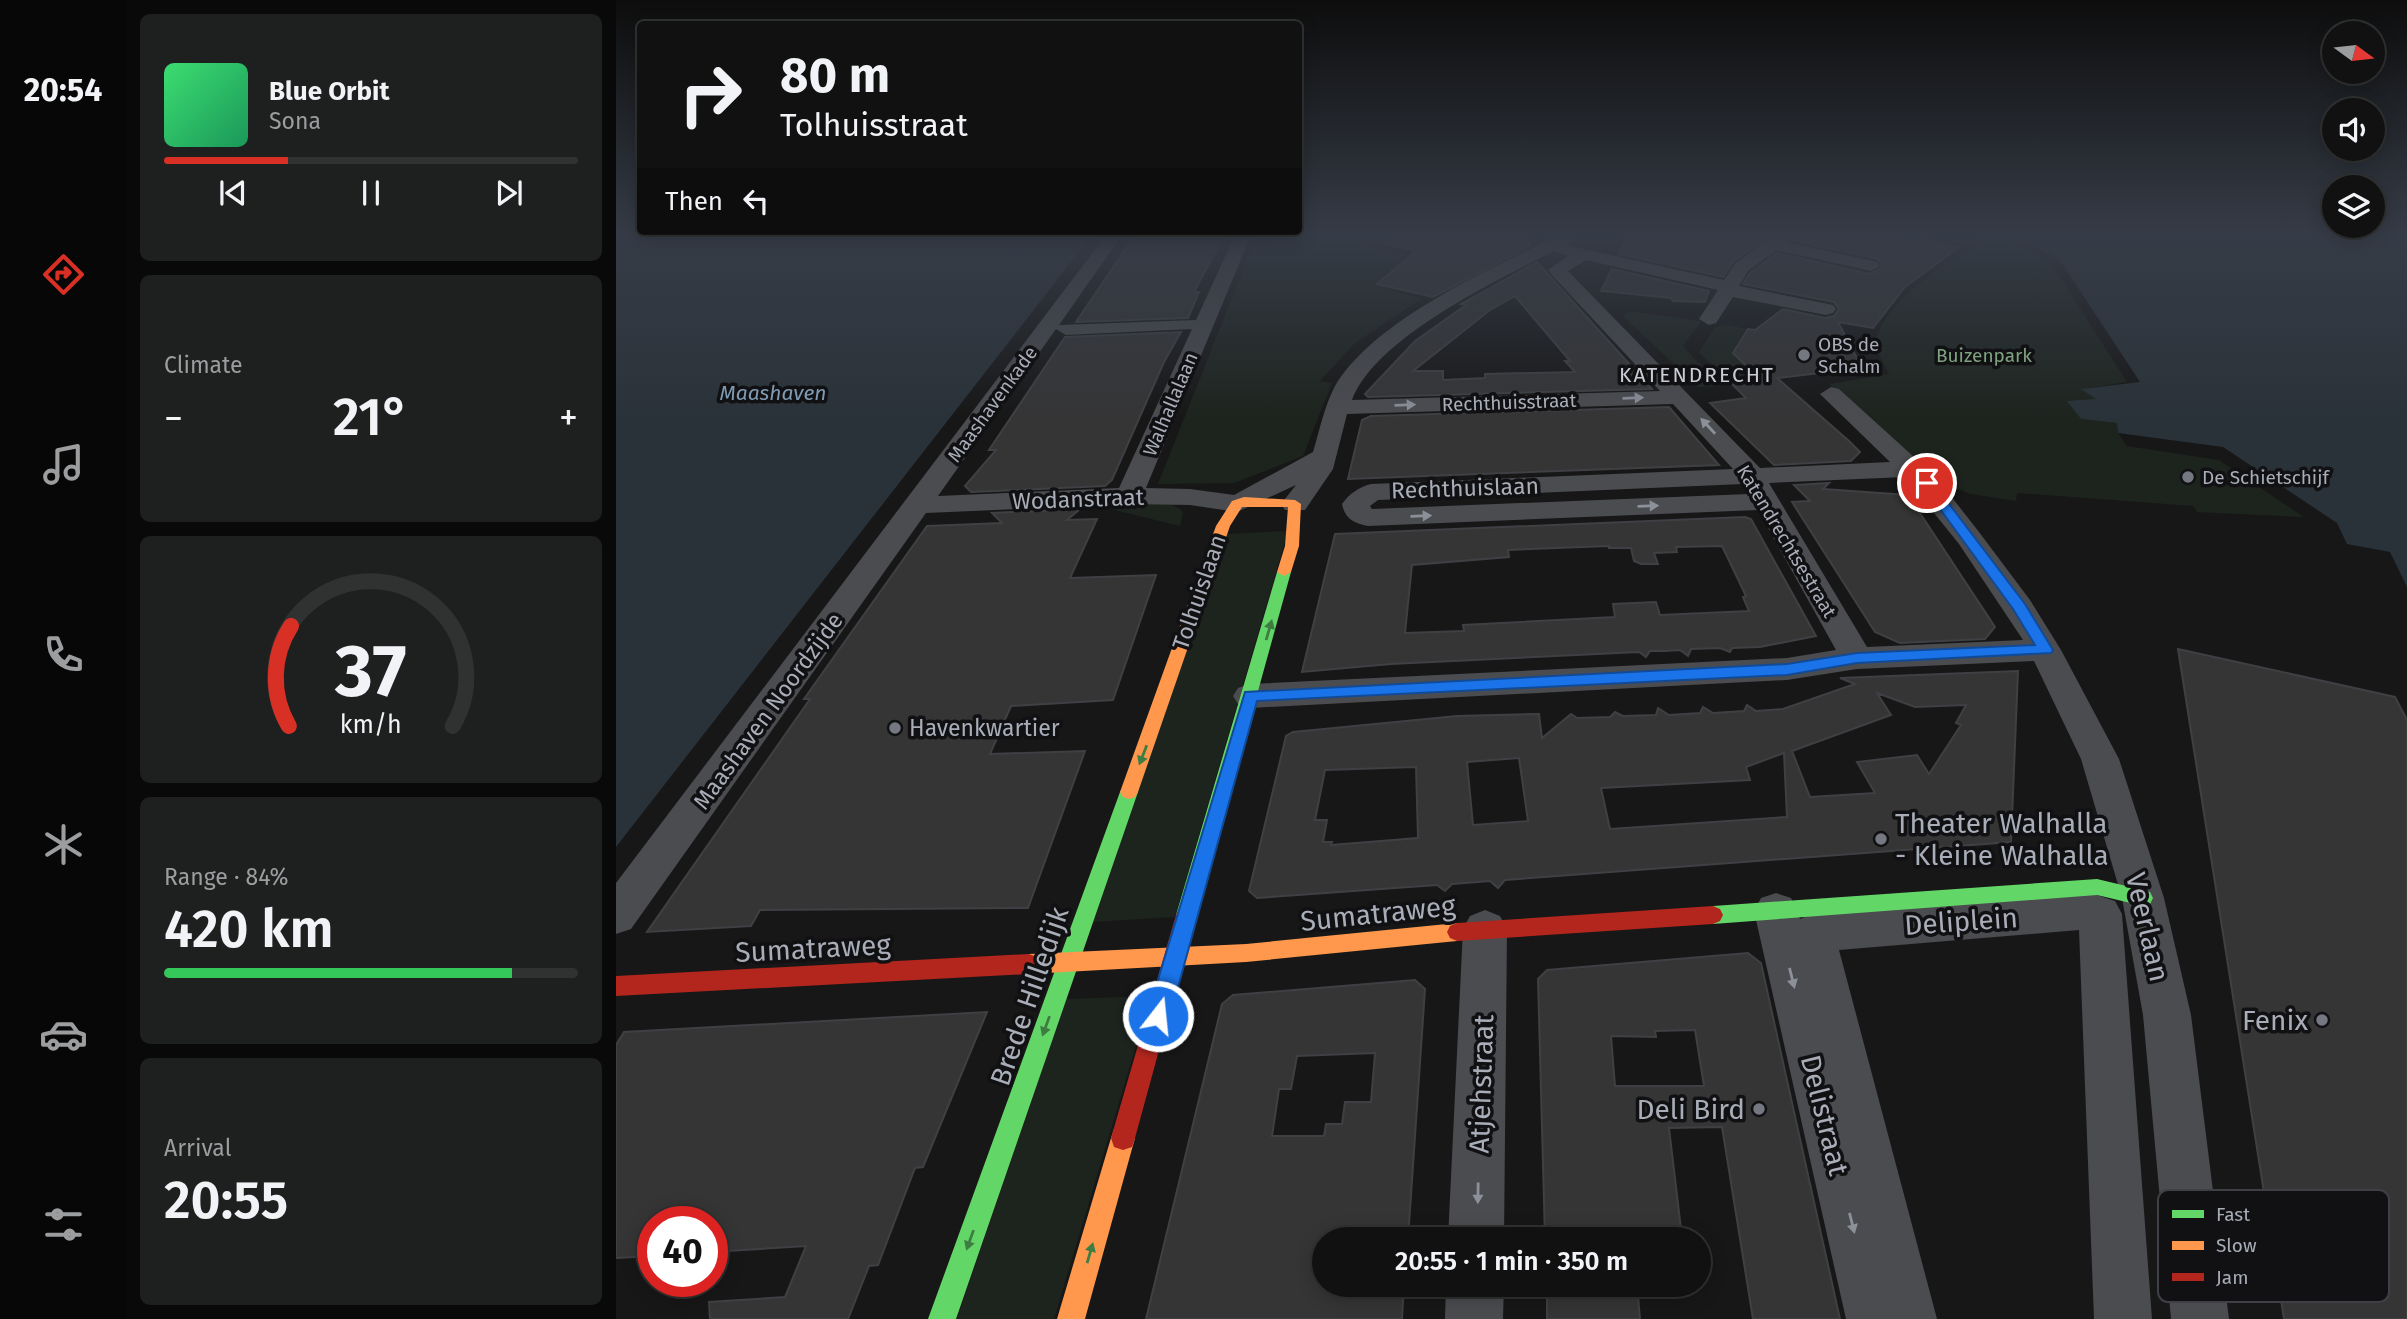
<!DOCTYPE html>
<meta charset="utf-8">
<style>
:root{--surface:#111;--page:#1e1f1f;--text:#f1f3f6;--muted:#9c9d9f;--line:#303131;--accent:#d93025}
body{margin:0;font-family:"Fira Sans",sans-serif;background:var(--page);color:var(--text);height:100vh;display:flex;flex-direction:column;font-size:26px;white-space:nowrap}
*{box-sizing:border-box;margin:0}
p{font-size:23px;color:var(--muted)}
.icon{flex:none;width:38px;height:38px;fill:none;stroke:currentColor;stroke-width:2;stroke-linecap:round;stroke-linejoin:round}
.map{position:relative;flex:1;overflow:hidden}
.drawer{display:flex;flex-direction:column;gap:14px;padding:14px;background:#090909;width:490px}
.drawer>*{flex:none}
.hud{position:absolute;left:21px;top:21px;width:665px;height:214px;border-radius:7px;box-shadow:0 4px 18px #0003,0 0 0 2px var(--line);background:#111;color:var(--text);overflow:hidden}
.needle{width:46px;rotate:105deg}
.controls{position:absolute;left:1706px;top:21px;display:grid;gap:14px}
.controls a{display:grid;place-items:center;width:63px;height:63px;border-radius:50%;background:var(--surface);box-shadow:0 4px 18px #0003,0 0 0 2px var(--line);font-size:35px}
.speed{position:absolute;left:21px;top:1206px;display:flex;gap:14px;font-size:35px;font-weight:700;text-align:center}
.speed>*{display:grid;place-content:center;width:91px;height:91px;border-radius:50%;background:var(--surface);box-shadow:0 4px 18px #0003,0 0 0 2px var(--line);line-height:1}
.speed .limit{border:10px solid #d22;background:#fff;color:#111}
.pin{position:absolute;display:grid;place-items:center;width:60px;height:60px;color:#fff;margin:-30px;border:4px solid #fff;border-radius:50%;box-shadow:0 2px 7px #0007}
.me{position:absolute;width:77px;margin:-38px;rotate:16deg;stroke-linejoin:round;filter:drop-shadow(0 0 5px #0008)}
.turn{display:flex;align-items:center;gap:24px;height:147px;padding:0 28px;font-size:32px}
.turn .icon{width:91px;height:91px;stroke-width:2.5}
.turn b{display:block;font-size:49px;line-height:60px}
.then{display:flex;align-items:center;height:66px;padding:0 28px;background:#0003;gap:14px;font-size:26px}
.big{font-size:52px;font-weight:600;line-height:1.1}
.drawer .card{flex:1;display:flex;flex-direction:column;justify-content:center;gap:10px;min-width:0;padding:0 24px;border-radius:10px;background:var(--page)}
.drawer .dial{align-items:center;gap:0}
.dial svg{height:182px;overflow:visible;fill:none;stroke:var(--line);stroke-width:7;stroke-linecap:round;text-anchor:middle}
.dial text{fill:var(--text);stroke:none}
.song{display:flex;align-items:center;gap:21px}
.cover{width:84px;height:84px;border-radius:10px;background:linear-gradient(135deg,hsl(140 70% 55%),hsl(150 70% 35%))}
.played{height:7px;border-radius:4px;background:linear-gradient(90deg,var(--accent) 30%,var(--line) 30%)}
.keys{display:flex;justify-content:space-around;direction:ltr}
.heat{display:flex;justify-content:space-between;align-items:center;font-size:38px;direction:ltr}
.charge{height:10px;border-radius:5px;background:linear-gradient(90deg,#34c759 84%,var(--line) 0)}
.trip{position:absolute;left:696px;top:1227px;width:399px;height:70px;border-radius:35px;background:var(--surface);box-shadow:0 4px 18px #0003,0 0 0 2px var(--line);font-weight:600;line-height:70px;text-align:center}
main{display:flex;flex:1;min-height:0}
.tab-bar{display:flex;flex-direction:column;width:126px;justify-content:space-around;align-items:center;background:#070707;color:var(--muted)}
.tab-bar .icon{width:49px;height:49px}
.tab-bar .current{color:var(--accent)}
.tab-bar b{font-size:32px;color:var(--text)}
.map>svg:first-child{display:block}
.green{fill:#1d241e}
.water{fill:#2a3239}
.building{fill:#353536;stroke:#3f4043;stroke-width:2;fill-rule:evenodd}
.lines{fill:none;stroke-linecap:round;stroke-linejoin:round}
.street{fill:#4b4c50;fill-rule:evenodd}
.fast{fill:#63d668;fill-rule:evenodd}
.slow{fill:#ff974d;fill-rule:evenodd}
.jam{fill:#b3261e;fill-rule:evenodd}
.oneway{fill:#8c9099}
.oneway2{fill:#3e7d42}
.route{fill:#1a73e8;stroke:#114b97;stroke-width:2}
.poi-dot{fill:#757880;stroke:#111113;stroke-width:2.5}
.labels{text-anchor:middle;stroke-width:7;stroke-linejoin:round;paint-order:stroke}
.far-poi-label{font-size:19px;fill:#a8adb8;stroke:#111113;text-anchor:start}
.far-park-label{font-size:19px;fill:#7fa381;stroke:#111113}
.far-street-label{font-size:19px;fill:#a8adb8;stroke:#111113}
.far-quarter-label{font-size:21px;letter-spacing:2px;fill:#c9ccd4;stroke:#111113}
.far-water-label{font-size:21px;font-style:italic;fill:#7f9bb3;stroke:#111113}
.street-label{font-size:23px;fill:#a8adb8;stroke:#111113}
.poi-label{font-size:23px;fill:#a8adb8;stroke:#111113;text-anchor:start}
.near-poi-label{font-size:28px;fill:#a8adb8;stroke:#111113;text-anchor:end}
.near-street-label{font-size:28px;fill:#a8adb8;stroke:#111113}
.key{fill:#111113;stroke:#3e4045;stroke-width:2}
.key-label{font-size:19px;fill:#a8adb8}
</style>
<main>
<nav class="tab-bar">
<b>20:54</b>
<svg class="icon current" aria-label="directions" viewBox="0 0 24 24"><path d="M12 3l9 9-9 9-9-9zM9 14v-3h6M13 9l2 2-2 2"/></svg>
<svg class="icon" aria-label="music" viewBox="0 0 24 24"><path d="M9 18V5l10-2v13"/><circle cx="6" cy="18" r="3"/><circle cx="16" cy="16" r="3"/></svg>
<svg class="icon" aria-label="phone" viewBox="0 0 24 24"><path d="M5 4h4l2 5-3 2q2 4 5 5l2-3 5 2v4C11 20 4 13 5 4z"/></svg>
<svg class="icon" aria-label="climate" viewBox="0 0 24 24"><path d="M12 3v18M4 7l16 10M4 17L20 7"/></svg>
<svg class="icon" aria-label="car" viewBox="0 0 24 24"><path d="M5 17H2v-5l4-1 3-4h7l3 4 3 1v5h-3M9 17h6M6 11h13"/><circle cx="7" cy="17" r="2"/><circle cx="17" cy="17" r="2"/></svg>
<svg class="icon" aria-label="filters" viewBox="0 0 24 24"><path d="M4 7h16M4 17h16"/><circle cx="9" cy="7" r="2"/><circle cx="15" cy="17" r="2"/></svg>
</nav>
<section class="drawer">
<div class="card">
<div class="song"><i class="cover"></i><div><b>Blue Orbit</b><p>Sona</p></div></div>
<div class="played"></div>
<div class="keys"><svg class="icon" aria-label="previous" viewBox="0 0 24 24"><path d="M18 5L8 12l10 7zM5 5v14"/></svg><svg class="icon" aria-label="pause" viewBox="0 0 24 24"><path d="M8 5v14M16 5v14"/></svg><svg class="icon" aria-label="next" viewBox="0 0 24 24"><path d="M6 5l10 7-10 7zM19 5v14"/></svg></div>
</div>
<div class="card"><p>Climate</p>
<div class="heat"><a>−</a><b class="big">21°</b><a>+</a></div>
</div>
<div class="card dial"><svg viewBox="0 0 100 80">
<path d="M14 69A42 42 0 1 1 86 69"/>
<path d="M14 69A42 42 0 0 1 15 25" stroke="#d93025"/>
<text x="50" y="56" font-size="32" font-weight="700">37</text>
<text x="50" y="72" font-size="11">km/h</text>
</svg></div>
<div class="card"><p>Range · 84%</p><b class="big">420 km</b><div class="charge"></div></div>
<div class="card"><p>Arrival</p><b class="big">20:55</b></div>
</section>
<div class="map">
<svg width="1791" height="1319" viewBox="0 0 1791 1319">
<rect width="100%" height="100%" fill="#171717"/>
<path class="green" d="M 641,235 L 799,235 L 769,247 L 747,240 L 746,243 L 803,260 L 769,273 L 766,284 L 777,291 L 806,298 L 738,344 L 704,381 L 716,383 L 687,456 L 618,483 L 542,484 Z
M 1346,235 L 1383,235 L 1433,260 L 1511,382 L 1466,389 L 1481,399 L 1462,414 L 1465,419 L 1501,423 L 1502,433 L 1511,446 L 1603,460 L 1688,517 L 1581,512 L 1577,506 L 1401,493 L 1400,501 L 1354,494 L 1320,479 L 1213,384 L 1273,374 C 1269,366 1261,353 1260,344 C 1259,310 1341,251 1370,241 Z
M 1014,311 L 1085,321 L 1067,346 L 1104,386 L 1082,387 L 1008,317 L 1007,315 Z
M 1110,325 L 1132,329 L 1125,341 L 1132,367 L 1144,380 L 1112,382 L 1083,352 L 1099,327 Z
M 502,503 C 521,503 553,497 567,512 L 564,526 L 498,510 Z
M 672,531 L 559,917 L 476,922 L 610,534 Z
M 535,996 L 438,1319 L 341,1319 L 449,999 Z"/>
<path class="water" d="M 0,235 L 476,235 L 0,847 Z
M 1392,235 L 1791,235 L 1791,587 L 1774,552 L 1731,544 L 1721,523 L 1607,447 L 1502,433 L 1501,423 L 1465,419 L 1451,401 L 1480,399 L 1465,389 L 1524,382 L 1447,265 L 1441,258 Z"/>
<path class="building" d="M 519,235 L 608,235 L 578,292 L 583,292 L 572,318 L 460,322 Z
M 767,235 L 909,235 L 914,246 L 817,297 L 761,284 L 800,251 L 766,242 Z
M 1012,235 L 1154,235 L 1117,262 L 1107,277 L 1003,254 Z
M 1181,235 L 1282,235 L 1342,248 L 1289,287 L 1257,328 L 1222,322 L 1246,368 L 1161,378 L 1233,441 L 1244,452 L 1235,461 L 1158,465 L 1094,403 L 1130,398 L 1113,381 L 1143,378 L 1117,353 L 1132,329 L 1139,330 L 1167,309 L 1209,318 L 1218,316 L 1223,309 L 1218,302 L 1127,284 L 1134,273 L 1161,253 L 1254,274 L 1267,267 L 1262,259 L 1176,240 Z
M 921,262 L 1036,389 L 752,397 L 749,394 L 799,341 L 850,305 L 845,304 ZM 899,296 L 954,361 L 949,361 L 959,372 L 869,374 L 869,378 L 827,380 L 827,371 L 797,371 L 874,310 Z
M 996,269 L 1093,291 L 1089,302 L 1057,301 L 1055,298 L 985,291 Z
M 565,332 L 548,362 L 496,480 L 489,486 L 355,492 L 349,486 L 380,450 L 373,450 L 449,337 Z
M 1053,407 L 1103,465 L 732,479 L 746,420 L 755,416 Z
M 1213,483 L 1207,489 L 1292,495 L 1379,627 L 1369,639 L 1284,643 L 1259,632 L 1176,502 L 1194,501 L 1178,485 Z
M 464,509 L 451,520 L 481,519 L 454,578 L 540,575 L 497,700 L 395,706 L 374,754 L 469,751 L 412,908 L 144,910 L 135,926 L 31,932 L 194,699 L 188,699 L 311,526 L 386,523 L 376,513 Z
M 1129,517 L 1135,519 L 1200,636 L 1144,647 L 1116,648 L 1114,652 L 1104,648 L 1075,649 L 1072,656 L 1064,650 L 1049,651 L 1034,651 L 1030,657 L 1023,652 L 775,664 L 686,672 L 719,534 ZM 993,546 L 993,548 L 1015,548 L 1018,561 L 1025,564 L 1042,564 L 1038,553 L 1061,552 L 1060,547 L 1106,546 L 1130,596 L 1127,597 L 1133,611 L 1044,615 L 1040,602 L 997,604 L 999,617 L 847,625 L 848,631 L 789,633 L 796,565 L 893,557 L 892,550 Z
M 1562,649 L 1779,697 L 1791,720 L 1791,1319 L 1668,1319 Z
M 1402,671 L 1395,842 L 889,880 L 882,888 L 874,881 L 836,884 L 829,891 L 821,885 L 641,898 L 633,891 L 670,736 L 677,732 L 841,716 L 923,714 L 926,738 L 955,714 L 961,718 L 994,717 L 999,712 L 1007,716 L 1040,715 L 1042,708 L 1053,715 L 1084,713 L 1087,707 L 1097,713 L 1128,711 L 1131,705 L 1140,711 L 1167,709 L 1239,684 L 1224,678 ZM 1261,693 L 1299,707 L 1350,705 L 1340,723 L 1345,725 L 1313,774 L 1301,755 L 1241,762 L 1259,793 L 1194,797 L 1176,751 L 1275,715 ZM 1168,753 L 1171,817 L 994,829 L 985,788 L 1134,780 L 1130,767 ZM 903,758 L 912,821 L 857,825 L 851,762 ZM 800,767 L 802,838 L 715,845 L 716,842 L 707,842 L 711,820 L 699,820 L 709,770 Z
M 1132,953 L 1145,963 L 1224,1319 L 1137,1319 L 1106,1127 L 1053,1128 L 1065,1229 L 1011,1230 L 1012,1239 L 929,1239 L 922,979 L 931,970 ZM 1079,1030 L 1088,1086 L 999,1086 L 995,1036 L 1040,1037 L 1039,1031 Z
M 799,980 L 809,989 L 792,1239 L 709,1239 L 709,1284 L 788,1284 L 786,1319 L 530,1319 L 606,1004 L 617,995 ZM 759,1053 L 755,1102 L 729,1102 L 726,1124 L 710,1124 L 708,1136 L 656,1136 L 663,1089 L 675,1089 L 681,1056 Z
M 371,1012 L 307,1167 L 299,1168 L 262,1265 L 253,1266 L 232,1319 L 94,1319 L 93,1302 L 169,1297 L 190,1246 L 96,1252 L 96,1222 L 37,1222 L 37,1256 L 0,1258 L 0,1045 L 8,1032 Z
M 931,1284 L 1021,1284 L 1024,1319 L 931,1319 Z"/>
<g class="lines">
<path class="street" d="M 490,235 L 506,235 L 443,325 L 580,320 L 619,235 L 635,235 L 530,488 L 574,489 L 618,495 L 697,452 C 704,429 708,407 719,386 C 758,320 876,268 943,235 L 964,235 L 949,245 L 1108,280 L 1119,264 L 1150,240 L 1159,235 L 1178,235 L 1171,242 L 1261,262 L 1264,266 L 1255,271 L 1160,250 L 1132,271 L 1123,286 L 1217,305 L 1220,309 L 1217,313 L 1210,315 L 1117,297 L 1100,323 L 1093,325 L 1083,319 L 1102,290 L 970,260 L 952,271 L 1144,468 L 1274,462 L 1204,394 L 1215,387 L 1223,389 L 1320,477 L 1363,532 L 1414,600 L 1445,650 L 1503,759 L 1548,898 L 1575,1015 L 1613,1319 L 1555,1319 L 1527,1015 L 1506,898 L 1465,759 L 1418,661 L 1241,669 L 1171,680 L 634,708 L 622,704 L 617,696 L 622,688 L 634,684 L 1171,658 L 1220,650 L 1142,510 L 752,526 C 738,523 729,519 726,504 C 733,494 743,487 755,484 L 1117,469 L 1057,404 L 731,414 L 717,469 L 689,510 L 669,510 L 665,504 L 680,485 L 621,512 L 574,505 L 513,504 L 310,513 L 15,929 L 0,934 L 0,883 ZM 938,251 L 952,256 L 932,270 L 935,274 L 1044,391 L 736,400 C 759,338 881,280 938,251 ZM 440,329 L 450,335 L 576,329 L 503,488 L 322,496 ZM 1289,477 L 1343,544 L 1407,640 L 1251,647 L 1153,483 ZM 1127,484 L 1133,494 L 756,509 L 754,506 L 762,500 Z
M 1160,893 L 1175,898 L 1184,919 L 1197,914 L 1475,893 L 1499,901 L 1506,914 L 1536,1319 L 1478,1319 L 1463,930 L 1223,950 L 1321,1319 L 1230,1319 L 1138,911 L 1145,898 Z
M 869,910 L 884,916 L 891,929 L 888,1239 L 832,1239 L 847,929 L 854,916 Z
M 830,1284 L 888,1284 L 887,1319 L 829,1319 Z"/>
<path class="fast" d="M 668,568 L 675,572 L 580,915 L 577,921 L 570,924 L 563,921 L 560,915 L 661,572 Z
M 513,785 L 519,787 L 522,792 L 340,1319 L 312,1319 L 504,792 L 507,787 Z
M 1481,879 L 1527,890 L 1534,892 L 1537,898 L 1534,904 L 1527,906 L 1481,895 L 1097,924 L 1090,921 L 1087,915 L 1090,909 L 1097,906 Z"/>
<path class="slow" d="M 628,497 L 679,500 L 685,504 L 683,546 L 675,572 L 668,576 L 661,572 L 669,546 L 672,507 L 626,507 L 614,526 L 522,792 L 519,797 L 513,799 L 507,797 L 504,792 L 600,526 L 616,501 Z
M 841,923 L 848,926 L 851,932 L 848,938 L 841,941 L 630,962 L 413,974 L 405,971 L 402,964 L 405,957 L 413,954 L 630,944 Z
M 507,1126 L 516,1129 L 519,1138 L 469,1319 L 441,1319 L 495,1138 L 498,1129 Z"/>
<path class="jam" d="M 570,906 L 577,909 L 580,915 L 519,1138 L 516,1147 L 507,1150 L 498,1147 L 495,1138 L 560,915 L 563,909 Z
M 1097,906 L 1104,909 L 1107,915 L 1104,921 L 1097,924 L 841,941 L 834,938 L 831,932 L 834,926 L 841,923 Z
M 413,954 L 421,957 L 424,964 L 421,971 L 413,974 L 0,996 L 0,976 Z"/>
</g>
<defs><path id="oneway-solid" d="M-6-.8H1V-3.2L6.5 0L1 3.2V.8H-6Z" transform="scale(1.75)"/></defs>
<g class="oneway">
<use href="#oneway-solid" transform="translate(1017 398) rotate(-2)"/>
<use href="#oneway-solid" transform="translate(789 405) rotate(-2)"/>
<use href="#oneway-solid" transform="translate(1092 426) rotate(-133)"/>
<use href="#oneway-solid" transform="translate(1032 506) rotate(-2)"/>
<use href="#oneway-solid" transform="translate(805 516) rotate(-2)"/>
<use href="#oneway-solid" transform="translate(1176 978) rotate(76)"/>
<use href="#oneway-solid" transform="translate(862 1193) rotate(91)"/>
<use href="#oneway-solid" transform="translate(1236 1223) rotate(76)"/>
</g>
<g class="oneway2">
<use href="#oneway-solid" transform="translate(653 630) rotate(-74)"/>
<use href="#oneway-solid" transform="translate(527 755) rotate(111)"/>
<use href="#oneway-solid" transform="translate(430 1026) rotate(110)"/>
<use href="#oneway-solid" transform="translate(354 1240) rotate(110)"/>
<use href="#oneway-solid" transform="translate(474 1253) rotate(-74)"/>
</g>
<linearGradient id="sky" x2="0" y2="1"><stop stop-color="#0d0d0d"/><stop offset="0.56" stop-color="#363c47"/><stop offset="1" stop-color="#363c47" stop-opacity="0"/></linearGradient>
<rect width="1791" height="419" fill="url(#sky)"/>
<path class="route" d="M 1311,479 L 1315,480 L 1409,604 L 1437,650 L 1435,653 L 1241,663 L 1171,675 L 641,701 L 554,1016 L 550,1023 L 542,1026 L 535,1023 L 531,1016 L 629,692 L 1171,664 L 1241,653 L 1419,645 L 1397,609 L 1305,483 Z"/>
<g class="poi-dot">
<circle cx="1188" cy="355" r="7"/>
<circle cx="1572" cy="477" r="7"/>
<circle cx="279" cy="728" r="7"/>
<circle cx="1265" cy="839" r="7"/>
<circle cx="1706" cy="1020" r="7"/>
<circle cx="1143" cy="1109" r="7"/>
</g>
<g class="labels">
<g class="far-poi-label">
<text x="1202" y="351">OBS de<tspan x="1202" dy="22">Schalm</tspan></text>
<text x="1586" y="484">De Schietschijf</text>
</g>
<g class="far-park-label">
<text x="1368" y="362">Buizenpark</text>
</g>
<g class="far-street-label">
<text transform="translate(893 402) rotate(-2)" y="7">Rechthuisstraat</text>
<text transform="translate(376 404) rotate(-54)" y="7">Maashavenkade</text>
<text transform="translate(554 404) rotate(-67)" y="7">Walhallalaan</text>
<text transform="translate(1171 541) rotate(59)" y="7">Katendrechtsestraat</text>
</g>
<g class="far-quarter-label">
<text x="1081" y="382">KATENDRECHT</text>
</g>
<g class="far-water-label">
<text x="157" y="400">Maashaven</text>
</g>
<g class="street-label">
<text transform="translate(849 488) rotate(-2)" y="8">Rechthuislaan</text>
<text transform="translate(462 499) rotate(-2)" y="8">Wodanstraat</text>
<text transform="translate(583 592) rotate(-71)" y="8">Tolhuislaan</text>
<text transform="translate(152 711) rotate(-54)" y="8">Maashaven Noordzijde</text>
</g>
<g class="poi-label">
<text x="293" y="736">Havenkwartier</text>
</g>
<g class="near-poi-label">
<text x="1279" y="833" text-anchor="start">Theater Walhalla<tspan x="1279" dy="32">- Kleine Walhalla</tspan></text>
<text x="1692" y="1030">Fenix</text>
<text x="1129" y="1119">Deli Bird</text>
</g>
<g class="near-street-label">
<text transform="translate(762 913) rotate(-6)" y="10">Sumatraweg</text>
<text transform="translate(1345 921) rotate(-4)" y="10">Deliplein</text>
<text transform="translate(1532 927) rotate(77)" y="10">Veerlaan</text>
<text transform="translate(197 948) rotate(-3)" y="10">Sumatraweg</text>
<text transform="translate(413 996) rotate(-71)" y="10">Brede Hilledijk</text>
<text transform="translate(865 1084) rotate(-88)" y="10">Atjehstraat</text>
<text transform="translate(1209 1115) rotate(76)" y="10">Delistraat</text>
</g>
</g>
<rect x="1542" y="1190" width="231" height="112" rx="10" class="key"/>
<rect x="1556" y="1210" width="32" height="8" fill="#63d668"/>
<rect x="1556" y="1241" width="32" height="9" fill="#ff974d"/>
<rect x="1556" y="1273" width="32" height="8" fill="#b3261e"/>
<g class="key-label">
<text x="1600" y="1221">Fast</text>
<text x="1600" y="1252">Slow</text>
<text x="1600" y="1284">Jam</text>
</g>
</svg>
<div class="controls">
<a><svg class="needle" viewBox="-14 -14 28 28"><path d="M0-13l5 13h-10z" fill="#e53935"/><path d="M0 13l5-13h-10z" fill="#9c9d9f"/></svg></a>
<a><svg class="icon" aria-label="sound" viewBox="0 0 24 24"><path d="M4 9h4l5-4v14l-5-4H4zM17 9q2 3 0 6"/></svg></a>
<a><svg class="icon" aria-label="layers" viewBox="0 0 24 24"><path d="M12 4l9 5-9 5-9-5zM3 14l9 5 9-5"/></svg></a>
</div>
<div class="speed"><div class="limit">40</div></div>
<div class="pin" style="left:1311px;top:483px;background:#d93025"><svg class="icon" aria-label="arrive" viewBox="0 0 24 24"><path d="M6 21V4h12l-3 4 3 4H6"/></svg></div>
<svg class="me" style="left:542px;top:1016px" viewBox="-20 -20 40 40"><circle r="17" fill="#1a73e8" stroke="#fff" stroke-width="3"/><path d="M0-11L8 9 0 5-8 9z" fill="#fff"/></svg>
<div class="trip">20:55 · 1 min · 350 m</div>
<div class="hud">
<div class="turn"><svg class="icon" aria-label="right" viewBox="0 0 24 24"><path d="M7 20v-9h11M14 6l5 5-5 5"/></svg><div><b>80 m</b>Tolhuisstraat</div></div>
<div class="then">Then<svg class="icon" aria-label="left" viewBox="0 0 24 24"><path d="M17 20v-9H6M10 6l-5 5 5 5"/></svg></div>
</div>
</div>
</main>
